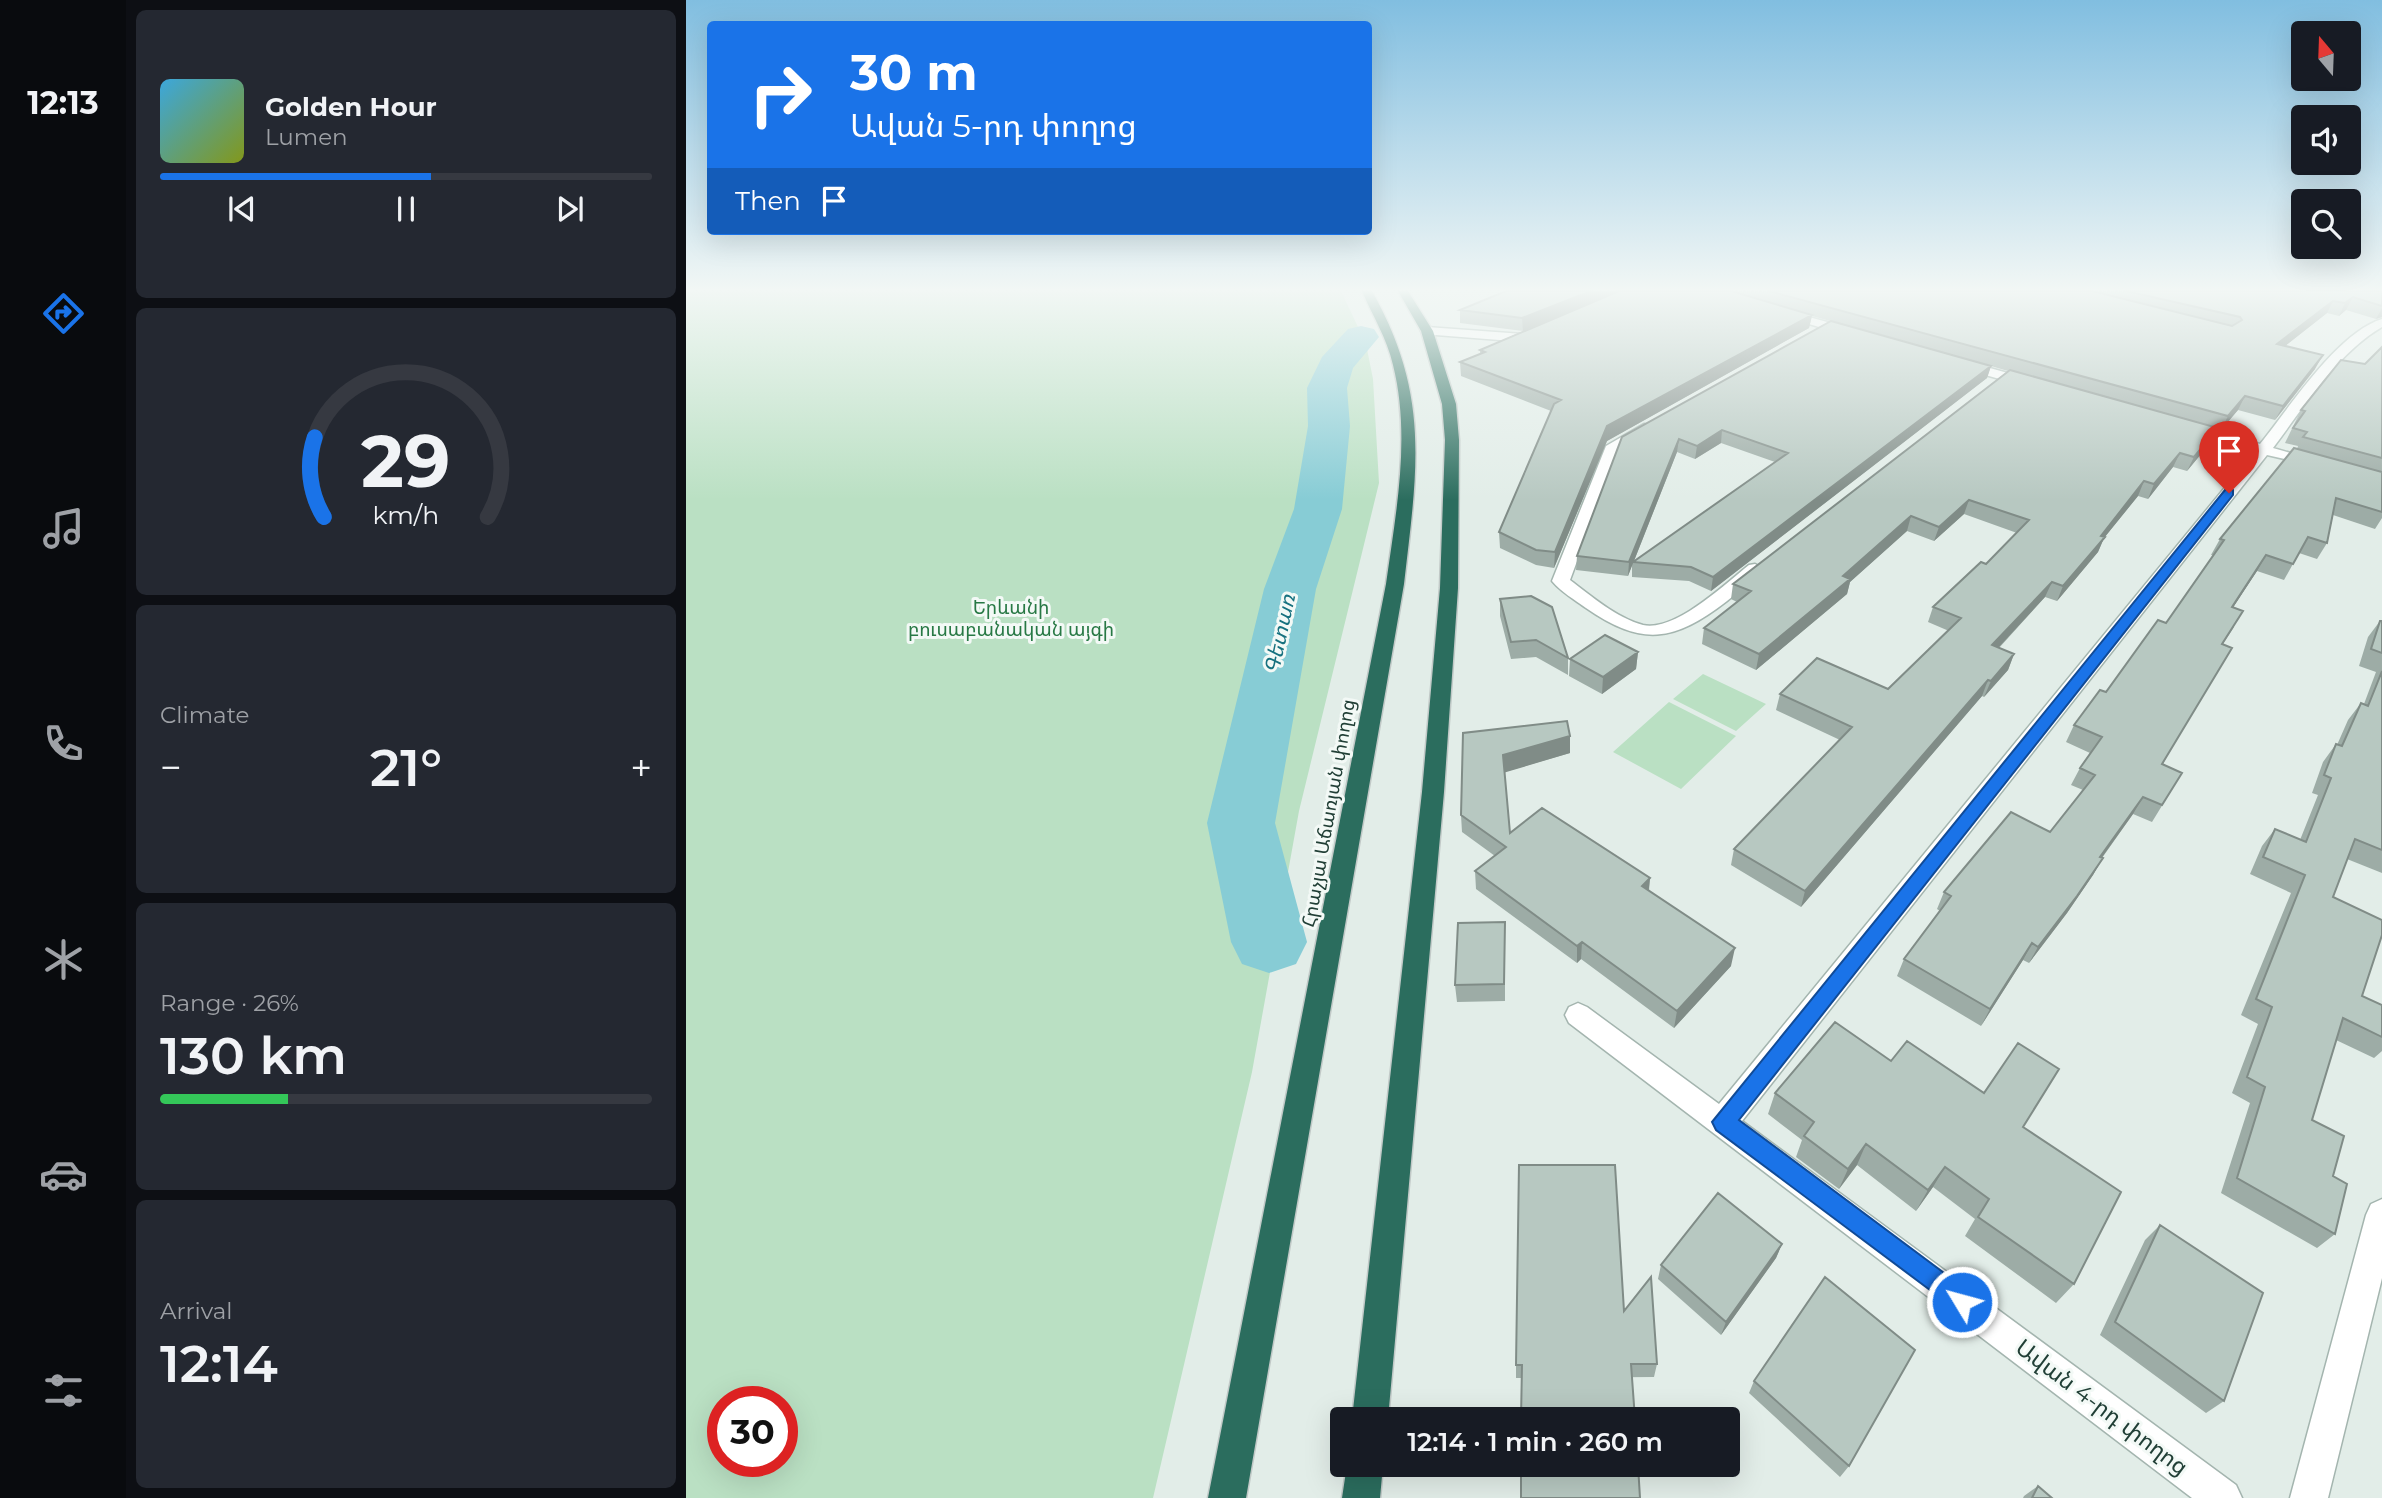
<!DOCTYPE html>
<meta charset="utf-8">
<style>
:root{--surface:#171b24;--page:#242831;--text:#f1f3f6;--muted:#9ea1a6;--line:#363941;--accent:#1a73e8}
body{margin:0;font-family:Montserrat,"Noto Sans Armenian",sans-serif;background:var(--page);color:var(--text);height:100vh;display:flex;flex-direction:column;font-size:26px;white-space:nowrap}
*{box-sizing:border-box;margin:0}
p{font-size:23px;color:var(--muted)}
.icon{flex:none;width:38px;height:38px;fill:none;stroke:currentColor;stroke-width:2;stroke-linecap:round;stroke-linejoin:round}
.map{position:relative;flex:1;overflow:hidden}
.sheet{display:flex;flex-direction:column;gap:10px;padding:10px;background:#0d0f14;width:560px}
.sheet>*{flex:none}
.hud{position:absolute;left:21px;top:21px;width:665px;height:214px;border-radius:7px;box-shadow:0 7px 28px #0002;background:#1a73e8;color:#fff;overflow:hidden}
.needle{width:46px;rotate:341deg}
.buttons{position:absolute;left:1605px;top:21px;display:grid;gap:14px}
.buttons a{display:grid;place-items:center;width:70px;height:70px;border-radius:7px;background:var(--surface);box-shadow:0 7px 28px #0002;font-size:35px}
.speed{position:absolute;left:21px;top:1386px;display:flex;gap:14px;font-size:35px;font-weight:700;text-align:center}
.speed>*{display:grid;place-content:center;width:91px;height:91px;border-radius:50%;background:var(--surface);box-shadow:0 7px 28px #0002;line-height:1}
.speed .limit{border:10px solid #d22;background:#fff;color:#111}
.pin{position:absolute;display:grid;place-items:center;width:60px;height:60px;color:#fff;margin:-72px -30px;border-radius:50% 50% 50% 0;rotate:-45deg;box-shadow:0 0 7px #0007}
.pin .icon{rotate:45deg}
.me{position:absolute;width:77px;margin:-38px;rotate:307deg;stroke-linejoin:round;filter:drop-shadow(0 0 5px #0008)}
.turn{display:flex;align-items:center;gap:24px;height:147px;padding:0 28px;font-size:32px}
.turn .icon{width:91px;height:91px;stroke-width:2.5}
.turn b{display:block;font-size:49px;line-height:60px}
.then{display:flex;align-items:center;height:66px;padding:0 28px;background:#0003;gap:14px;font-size:26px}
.big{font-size:52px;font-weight:600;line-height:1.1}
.sheet .widget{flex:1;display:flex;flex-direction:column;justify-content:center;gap:10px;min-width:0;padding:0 24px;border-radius:10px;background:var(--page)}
.sheet .dial{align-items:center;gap:0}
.dial svg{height:182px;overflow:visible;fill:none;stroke:var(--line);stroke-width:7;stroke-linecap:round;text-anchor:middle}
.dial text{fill:var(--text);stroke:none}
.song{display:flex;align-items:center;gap:21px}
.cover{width:84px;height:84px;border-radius:10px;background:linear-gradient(135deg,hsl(200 70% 55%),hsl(70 70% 35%))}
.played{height:7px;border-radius:4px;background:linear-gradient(90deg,var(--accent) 55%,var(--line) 55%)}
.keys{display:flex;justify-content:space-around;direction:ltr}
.heat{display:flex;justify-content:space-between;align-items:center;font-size:38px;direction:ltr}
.charge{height:10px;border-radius:5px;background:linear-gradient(90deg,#34c759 26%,var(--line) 0)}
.trip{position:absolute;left:644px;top:1407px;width:410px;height:70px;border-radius:7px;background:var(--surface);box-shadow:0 7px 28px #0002;font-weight:600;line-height:70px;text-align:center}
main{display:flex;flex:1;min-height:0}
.tab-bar{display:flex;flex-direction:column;width:126px;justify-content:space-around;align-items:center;background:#090b0e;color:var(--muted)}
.tab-bar .icon{width:49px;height:49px}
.tab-bar .on{color:var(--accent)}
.tab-bar b{font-size:32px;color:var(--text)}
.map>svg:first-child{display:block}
.green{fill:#bae0c3;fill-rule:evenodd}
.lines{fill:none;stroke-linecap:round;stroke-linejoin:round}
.river{fill:#87ccd5;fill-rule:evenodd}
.street-casing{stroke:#a4b5af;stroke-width:3}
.highway-casing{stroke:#c1c9c7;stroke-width:3}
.street{fill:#fff;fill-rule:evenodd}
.highway{fill:#2b6d5e;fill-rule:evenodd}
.wall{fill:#9daca6;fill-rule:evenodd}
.shaded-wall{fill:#808c87}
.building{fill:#b7c8c1;stroke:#808c87;stroke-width:2}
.route{fill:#1a73e8;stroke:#114b97;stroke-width:2}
.labels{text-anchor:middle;stroke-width:6;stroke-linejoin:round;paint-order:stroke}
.park-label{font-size:19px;fill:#287945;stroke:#f3f9f6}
.street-label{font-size:19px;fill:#213f36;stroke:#f3f9f6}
.water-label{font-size:21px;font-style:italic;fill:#17717f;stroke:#f3f9f6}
.near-street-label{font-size:23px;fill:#213f36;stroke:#f3f9f6}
</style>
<main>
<nav class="tab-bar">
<b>12:13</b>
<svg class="icon on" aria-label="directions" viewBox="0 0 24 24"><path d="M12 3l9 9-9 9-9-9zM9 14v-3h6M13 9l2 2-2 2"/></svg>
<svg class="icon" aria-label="music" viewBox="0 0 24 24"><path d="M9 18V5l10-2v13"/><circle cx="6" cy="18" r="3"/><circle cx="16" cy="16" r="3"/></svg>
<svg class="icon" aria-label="phone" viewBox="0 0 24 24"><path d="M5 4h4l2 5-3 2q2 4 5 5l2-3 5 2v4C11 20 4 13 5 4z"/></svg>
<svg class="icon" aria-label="climate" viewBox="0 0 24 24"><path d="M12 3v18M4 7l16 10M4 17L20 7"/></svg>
<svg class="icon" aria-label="car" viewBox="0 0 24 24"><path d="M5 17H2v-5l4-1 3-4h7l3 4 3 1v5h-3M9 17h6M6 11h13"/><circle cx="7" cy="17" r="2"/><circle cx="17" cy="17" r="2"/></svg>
<svg class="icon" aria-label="filters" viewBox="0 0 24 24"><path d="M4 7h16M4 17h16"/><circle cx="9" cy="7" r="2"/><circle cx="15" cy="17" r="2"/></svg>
</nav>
<section class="sheet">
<div class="widget">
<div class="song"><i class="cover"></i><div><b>Golden Hour</b><p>Lumen</p></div></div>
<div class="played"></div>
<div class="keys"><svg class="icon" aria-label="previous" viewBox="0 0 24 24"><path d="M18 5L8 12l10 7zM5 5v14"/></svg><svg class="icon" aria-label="pause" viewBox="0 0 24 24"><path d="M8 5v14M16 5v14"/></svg><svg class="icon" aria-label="next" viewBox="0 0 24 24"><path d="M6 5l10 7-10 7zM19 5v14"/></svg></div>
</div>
<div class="widget dial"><svg viewBox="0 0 100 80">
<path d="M14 69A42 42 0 1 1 86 69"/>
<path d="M14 69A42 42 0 0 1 10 34" stroke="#1a73e8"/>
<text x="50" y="56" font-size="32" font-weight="700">29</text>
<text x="50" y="72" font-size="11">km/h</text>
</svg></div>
<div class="widget"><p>Climate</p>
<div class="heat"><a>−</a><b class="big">21°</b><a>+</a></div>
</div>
<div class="widget"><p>Range · 26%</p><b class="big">130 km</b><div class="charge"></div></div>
<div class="widget"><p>Arrival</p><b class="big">12:14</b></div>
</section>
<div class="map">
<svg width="1696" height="1498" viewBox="0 0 1696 1498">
<rect width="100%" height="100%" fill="#e2ede8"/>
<path class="green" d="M 0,291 L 655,291 L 680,344 L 687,379 L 693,483 L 613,811 L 566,1072 L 467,1498 L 0,1498 ZM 37,1402 L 96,1402 L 96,1461 L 37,1461 Z
M 1017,674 L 1080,704 L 1050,731 L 987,699 Z
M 983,702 L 1050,736 L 995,789 L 927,752 Z"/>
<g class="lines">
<path class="river" d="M 675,326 L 688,329 L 693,337 L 667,368 L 661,388 L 664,426 L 656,509 L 630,589 L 589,823 L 621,942 L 610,964 L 583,973 L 556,964 L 545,942 L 521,823 L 578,589 L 608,509 L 622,426 L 621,388 L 636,357 L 662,329 Z"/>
<defs>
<path id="street" d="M 1097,310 L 1167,329 L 1169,332 L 1163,336 L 1093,315 L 1091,313 Z
M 1696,319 L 1696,327 C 1650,354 1619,406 1587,448 L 1633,461 L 1633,467 L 1581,455 L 1056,1121 L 1550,1485 L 1556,1498 L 1506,1498 L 883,1023 L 879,1015 L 883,1007 L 892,1003 L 901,1007 L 1033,1104 L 1568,452 L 1496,431 L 1496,425 L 1574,444 C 1604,407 1651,333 1696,319 Z
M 741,327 L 837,334 L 850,329 L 856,333 L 839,342 L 737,334 L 735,331 Z
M 1275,360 L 1347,380 L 1348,383 L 1342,387 L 1271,367 L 1271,361 Z
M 958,424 L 963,425 L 963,431 L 933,448 L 884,580 C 905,596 931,618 957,625 C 989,632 1039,584 1063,565 L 1069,564 L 1078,569 C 1068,581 1053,591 1041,601 C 988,642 956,647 900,608 C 889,600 875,592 866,581 L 920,446 Z
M 1696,1199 L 1696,1278 L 1642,1498 L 1604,1498 L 1680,1215 L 1685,1204 Z"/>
<path id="highway" d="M 676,291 L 686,291 C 745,396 731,470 718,584 L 560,1498 L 522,1498 L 700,584 C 710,512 725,437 707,365 C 701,338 686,315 676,291 Z
M 712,291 L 722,291 L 747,331 L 770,404 L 773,440 L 772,588 L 758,792 L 702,1419 L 666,1419 L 736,792 L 754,588 L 759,440 L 756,404 L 735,331 Z
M 661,1465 L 697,1465 L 694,1498 L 656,1498 Z"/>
</defs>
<use href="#street" class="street-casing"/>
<use href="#highway" class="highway-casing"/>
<use href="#street" class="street"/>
<use href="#highway" class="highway"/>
</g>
<path class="wall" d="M 820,291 L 1696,291 L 1696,317 L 1690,319 L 1660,310 L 1653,316 L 1641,313 L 1599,346 L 1629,369 L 1589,420 L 1552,410 L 1535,430 L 1531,429 L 1525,442 L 1501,471 L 1487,467 L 1462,499 L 1452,496 L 1418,538 L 1412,552 L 1371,601 L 1359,597 L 1313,648 L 1328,654 L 1322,670 L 1298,697 L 1296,696 L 1115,907 L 1045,865 L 1048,849 L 1154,740 L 1090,710 L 1094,694 L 1202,689 L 1263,631 L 1242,622 L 1247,607 L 1300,564 L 1331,533 L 1278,514 L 1248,541 L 1221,531 L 1164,582 L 1161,594 L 1070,670 L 1016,644 L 1018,628 L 1051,602 L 1045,599 L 1047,584 L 1322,371 L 1305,366 L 1301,378 L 1025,591 L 1003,581 L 946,577 L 946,565 L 942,576 L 890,570 L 891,556 L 936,437 L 1253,351 L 1126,316 L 1123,328 L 921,441 L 868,568 L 850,565 L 814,548 L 813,532 L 865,411 L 775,376 L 774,362 L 794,354 L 794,350 L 837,331 L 774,323 L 774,310 ZM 1035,443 L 1089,462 L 948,561 L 991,452 L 1009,459 Z
M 1696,347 L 1696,518 L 1689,529 L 1647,515 L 1641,543 L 1631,559 L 1613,553 L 1598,580 L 1571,571 L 1547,607 L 1548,627 L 1537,644 L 1477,764 L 1496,773 L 1466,822 L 1447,814 L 1416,858 L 1407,875 L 1381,913 L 1343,963 L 1337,960 L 1295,1026 L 1211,976 L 1218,959 L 1254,911 L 1251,909 L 1258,892 L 1364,832 L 1397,790 L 1385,785 L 1394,768 L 1404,753 L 1380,742 L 1388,725 L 1420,692 L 1480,623 L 1527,555 L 1525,555 L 1534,539 L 1611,449 L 1612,446 L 1599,443 L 1615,410 L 1679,364 Z
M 814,599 L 882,658 L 882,675 L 850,657 L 825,659 L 814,616 Z
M 1694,621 L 1696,621 L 1696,873 L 1661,859 L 1647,897 L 1676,996 L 1696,1005 L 1696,1051 L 1688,1058 L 1650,1040 L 1626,1120 L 1647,1176 L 1649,1234 L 1631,1248 L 1535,1193 L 1564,1103 L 1546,1093 L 1572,1024 L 1555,1015 L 1605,893 L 1564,874 L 1576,846 L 1589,829 L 1614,840 L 1632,795 L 1626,793 L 1637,762 L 1650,744 L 1651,745 L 1662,720 L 1675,703 L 1678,704 L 1690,672 L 1673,666 L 1682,637 Z
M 952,652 L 950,669 L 916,694 L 883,676 L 884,659 Z
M 777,733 L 884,753 L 818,772 L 824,833 L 964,878 L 963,891 L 1045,966 L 988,1028 L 895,959 L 891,963 L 790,889 L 789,871 L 809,856 L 776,832 L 775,815 Z
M 819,922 L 819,1001 L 771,1002 L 769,985 Z
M 1205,1061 L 1298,1093 L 1337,1127 L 1388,1284 L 1370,1303 L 1279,1236 L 1289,1219 L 1247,1187 L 1230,1211 L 1171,1165 L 1153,1189 L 1110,1157 L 1116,1140 L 1082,1114 L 1089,1093 Z
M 1474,1225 L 1538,1401 L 1520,1413 L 1414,1335 L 1459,1240 Z
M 1096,1244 L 1090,1258 L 1035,1335 L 972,1279 L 975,1265 Z
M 938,1311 L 971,1364 L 968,1377 L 830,1378 L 830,1365 Z
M 1068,1381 L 1163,1466 L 1154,1477 L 1063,1393 Z
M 1352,1486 L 1366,1498 L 1337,1498 L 1338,1496 Z"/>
<path class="shaded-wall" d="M 905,291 L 935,291 L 837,331 L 836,318 Z
M 1667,297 L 1660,310 L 1653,316 L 1659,303 Z
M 1647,301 L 1641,313 L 1584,358 L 1591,344 Z
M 1696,308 L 1696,317 L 1690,319 Z
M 1126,315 L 1123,328 L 921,441 L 868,568 L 869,552 L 921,426 Z
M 1637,355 L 1629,369 L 1589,420 L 1597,406 Z
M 1305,366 L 1301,378 L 1025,591 L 1027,577 Z
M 1559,396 L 1552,410 L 1535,430 L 1542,416 Z
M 1532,428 L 1525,442 L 1501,471 L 1508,457 Z
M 1036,430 L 1035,443 L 1009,459 L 1011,446 Z
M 993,439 L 991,452 L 942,576 L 943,562 Z
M 1494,453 L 1487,467 L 1462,499 L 1468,484 Z
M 1458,481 L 1452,496 L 1418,538 L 1412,552 L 1371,601 L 1377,586 L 1415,536 Z
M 1283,500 L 1278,514 L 1248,541 L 1253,527 Z
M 1225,516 L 1221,531 L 1164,582 L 1161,594 L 1070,670 L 1073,654 L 1157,576 Z
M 1580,555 L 1571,571 L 1537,623 L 1546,607 Z
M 1366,582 L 1359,597 L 1300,661 L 1306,645 Z
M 952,652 L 950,669 L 916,694 L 917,677 Z
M 1328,654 L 1322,670 L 1298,697 L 1305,681 Z
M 1302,680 L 1296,696 L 1115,907 L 1119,891 Z
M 884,736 L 884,753 L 817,773 L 817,755 Z
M 1457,797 L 1447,814 L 1404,874 L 1414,857 Z
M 1417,858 L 1407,875 L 1381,913 L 1343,963 L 1352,947 Z
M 964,878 L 962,896 L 956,886 Z
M 896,942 L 895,959 L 891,963 L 891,946 Z
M 1346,943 L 1337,960 L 1295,1026 L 1304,1009 Z
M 1049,948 L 1045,966 L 988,1028 L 991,1011 Z
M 1180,1144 L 1171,1165 L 1153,1189 L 1162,1169 Z
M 1259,1167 L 1247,1187 L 1230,1211 L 1242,1190 Z
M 1096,1244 L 1090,1258 L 1035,1335 L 1040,1322 Z"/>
<path class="building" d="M 820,291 L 905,291 L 836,318 L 774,310 Z
M 933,291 L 1045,291 L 1126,315 L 921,426 L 869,552 L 850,550 L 813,532 L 868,404 L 875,400 L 774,362 L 799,352 L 794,350 Z
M 1083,291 L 1406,291 L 1546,326 L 1556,320 L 1554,317 L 1440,291 L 1696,291 L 1696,306 L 1667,297 L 1659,303 L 1647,301 L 1591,344 L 1637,355 L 1597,406 L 1559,396 L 1542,416 Z
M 1145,321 L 1305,366 L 1027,577 L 1005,567 L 947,562 L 1102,453 L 1036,430 L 1011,446 L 993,439 L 943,562 L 891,556 L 936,437 Z
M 1696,347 L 1696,458 L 1617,437 L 1621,432 L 1607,428 L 1619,411 L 1615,410 L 1655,360 L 1679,364 Z
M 1324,370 L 1532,428 L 1508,457 L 1494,453 L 1468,484 L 1458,481 L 1415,536 L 1419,537 L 1377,586 L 1366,582 L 1306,645 L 1328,654 L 1305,681 L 1302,680 L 1119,891 L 1048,849 L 1166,727 L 1094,694 L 1131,658 L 1202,689 L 1275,618 L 1247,607 L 1295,562 L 1300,564 L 1343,520 L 1283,500 L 1253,527 L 1225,516 L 1157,576 L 1164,579 L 1073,654 L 1018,628 L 1065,591 L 1047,584 Z
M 1608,448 L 1696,472 L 1696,512 L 1650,498 L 1641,543 L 1622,537 L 1607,564 L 1580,555 L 1546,607 L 1557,611 L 1536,644 L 1546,648 L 1476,764 L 1496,773 L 1476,805 L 1457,797 L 1414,857 L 1417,858 L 1391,896 L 1352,947 L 1346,943 L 1304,1009 L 1218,959 L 1265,896 L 1258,892 L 1325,812 L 1364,832 L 1409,775 L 1394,768 L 1416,737 L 1388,725 L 1414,690 L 1420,692 L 1472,620 L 1480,623 L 1538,540 L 1534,539 Z
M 845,596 L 866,607 L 882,658 L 850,640 L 825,642 L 814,599 Z
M 1694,621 L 1696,621 L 1696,653 L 1685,649 Z
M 919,635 L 952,652 L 917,677 L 884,659 Z
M 1696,671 L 1696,850 L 1669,839 L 1647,897 L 1696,920 L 1696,935 L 1676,996 L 1696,1005 L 1696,1037 L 1657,1018 L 1626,1120 L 1658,1136 L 1647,1176 L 1661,1184 L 1649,1234 L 1551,1178 L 1579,1087 L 1561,1077 L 1586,1007 L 1570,999 L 1619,875 L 1577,857 L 1589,829 L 1620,842 L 1645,778 L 1638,775 L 1650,744 L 1656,746 L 1675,703 L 1682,706 Z
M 881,721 L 884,736 L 817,755 L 824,833 L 856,808 L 964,878 L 956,886 L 1049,948 L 991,1011 L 896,942 L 891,946 L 789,871 L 820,847 L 775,815 L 777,733 Z
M 819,922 L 818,984 L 769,985 L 772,923 Z
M 1149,1022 L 1205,1061 L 1221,1041 L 1298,1093 L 1332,1043 L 1373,1069 L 1337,1127 L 1435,1192 L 1388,1284 L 1292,1217 L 1303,1199 L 1259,1167 L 1242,1190 L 1180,1144 L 1162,1169 L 1118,1136 L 1128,1122 L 1089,1093 Z
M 833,1165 L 929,1165 L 938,1311 L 965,1277 L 971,1364 L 945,1364 L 949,1419 L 835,1419 L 836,1365 L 830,1365 Z
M 1032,1193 L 1096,1244 L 1040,1322 L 975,1265 Z
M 1474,1225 L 1577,1293 L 1538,1401 L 1429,1322 Z
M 1139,1277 L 1229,1350 L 1163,1466 L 1068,1381 Z
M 835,1465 L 952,1465 L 954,1498 L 835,1498 Z
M 1352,1486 L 1366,1498 L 1346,1498 Z"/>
<linearGradient id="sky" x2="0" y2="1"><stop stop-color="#81bee0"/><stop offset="0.58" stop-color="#f2f7f5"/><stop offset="1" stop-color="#f2f7f5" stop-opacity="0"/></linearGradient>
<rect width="1696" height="500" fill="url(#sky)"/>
<path class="route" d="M 1543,489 L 1547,490 L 1547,495 L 1053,1120 L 1285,1293 L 1289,1302 L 1285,1311 L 1276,1314 L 1030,1130 L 1026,1122 L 1539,490 Z"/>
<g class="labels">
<g class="park-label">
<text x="325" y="614">Երևանի<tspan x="325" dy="22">բուսաբանական այգի</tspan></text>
</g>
<g class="street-label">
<text transform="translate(642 813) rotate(-80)" y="7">Հրաչյա Աճառյան փողոց</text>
</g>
<g class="water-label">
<text transform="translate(594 634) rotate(-78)" y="7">Գետառ</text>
</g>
<g class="near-street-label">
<text transform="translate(1416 1407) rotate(37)" y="8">Ավան 4-րդ փողոց</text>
</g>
</g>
</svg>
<div class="buttons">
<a><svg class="needle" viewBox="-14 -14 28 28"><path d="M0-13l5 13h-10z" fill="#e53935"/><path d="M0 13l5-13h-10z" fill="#9ea1a6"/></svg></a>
<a><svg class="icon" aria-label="sound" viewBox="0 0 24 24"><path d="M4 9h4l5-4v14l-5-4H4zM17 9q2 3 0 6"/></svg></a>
<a><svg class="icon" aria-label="search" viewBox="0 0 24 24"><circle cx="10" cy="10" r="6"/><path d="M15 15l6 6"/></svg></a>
</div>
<div class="speed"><div class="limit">30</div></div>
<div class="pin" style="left:1543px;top:493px;background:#d93025"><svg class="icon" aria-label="arrive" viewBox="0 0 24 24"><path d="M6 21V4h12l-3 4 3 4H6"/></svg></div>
<svg class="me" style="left:1276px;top:1302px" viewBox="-20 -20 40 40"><circle r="17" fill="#1a73e8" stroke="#fff" stroke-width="3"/><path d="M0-11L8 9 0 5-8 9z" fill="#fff"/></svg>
<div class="trip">12:14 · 1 min · 260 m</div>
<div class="hud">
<div class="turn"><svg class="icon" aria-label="right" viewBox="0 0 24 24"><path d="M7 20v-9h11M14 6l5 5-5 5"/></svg><div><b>30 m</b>Ավան 5-րդ փողոց</div></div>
<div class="then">Then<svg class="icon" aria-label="arrive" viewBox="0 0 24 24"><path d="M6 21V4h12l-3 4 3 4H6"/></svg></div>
</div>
</div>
</main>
